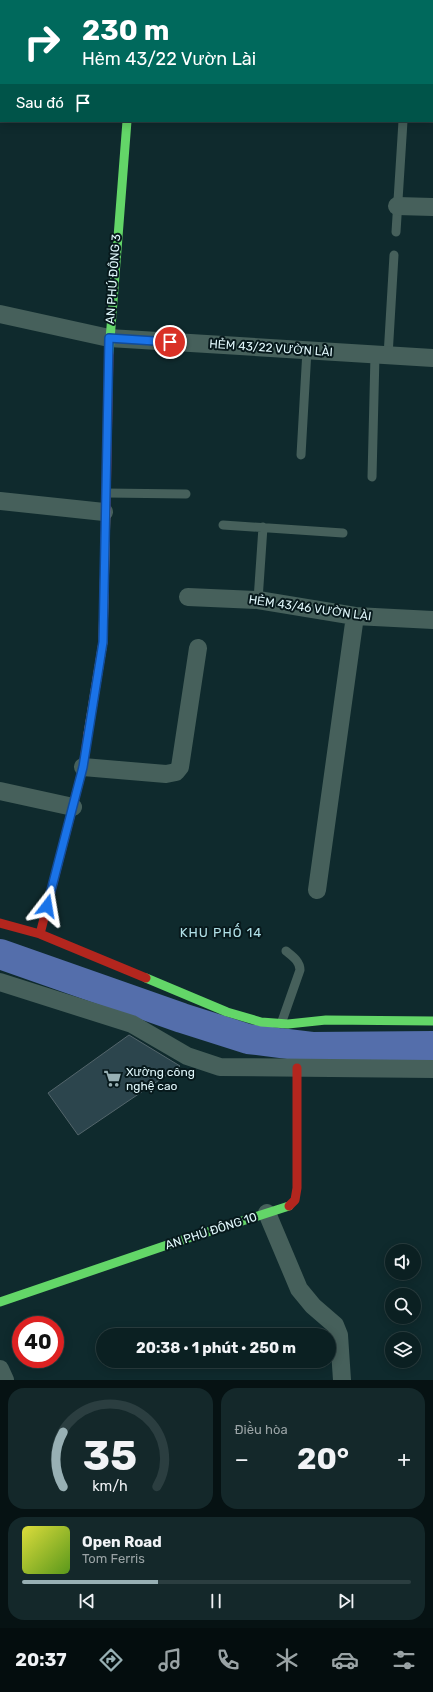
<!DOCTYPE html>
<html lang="vi">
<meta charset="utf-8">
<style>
:root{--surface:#0b2022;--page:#14282a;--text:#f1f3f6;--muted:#9aa3a5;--line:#2b3e40;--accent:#98b0b4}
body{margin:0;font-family:Rubik,sans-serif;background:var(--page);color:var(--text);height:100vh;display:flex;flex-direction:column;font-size:15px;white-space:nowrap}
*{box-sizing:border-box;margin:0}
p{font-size:13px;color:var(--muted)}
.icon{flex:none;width:22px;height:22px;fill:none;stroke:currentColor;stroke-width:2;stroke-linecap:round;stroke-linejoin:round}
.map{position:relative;height:1380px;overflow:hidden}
.drawer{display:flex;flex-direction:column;gap:8px;padding:8px;background:#061213;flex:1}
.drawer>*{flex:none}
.top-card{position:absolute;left:0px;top:0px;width:433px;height:122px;box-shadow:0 2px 10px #0003,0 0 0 1px var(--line);background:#00695c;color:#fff;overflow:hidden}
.controls{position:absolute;left:385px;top:1244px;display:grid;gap:8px}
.controls a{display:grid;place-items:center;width:36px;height:36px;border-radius:50%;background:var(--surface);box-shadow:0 2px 10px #0003,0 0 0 1px var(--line);font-size:20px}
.speed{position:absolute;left:12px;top:1316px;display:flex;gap:8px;font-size:20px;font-weight:700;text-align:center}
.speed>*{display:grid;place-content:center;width:52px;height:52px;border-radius:50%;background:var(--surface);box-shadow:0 2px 10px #0003,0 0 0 1px var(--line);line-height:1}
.speed .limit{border:6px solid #d22;background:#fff;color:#111}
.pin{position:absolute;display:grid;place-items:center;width:34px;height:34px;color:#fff;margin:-17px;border:2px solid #fff;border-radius:50%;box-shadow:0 1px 4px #0007}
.me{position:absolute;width:44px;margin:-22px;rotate:14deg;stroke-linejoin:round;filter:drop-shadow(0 0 3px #0008)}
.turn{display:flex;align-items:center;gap:14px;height:84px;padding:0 16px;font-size:18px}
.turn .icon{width:52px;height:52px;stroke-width:2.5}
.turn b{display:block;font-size:28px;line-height:34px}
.then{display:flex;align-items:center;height:38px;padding:0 16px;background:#0003;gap:8px;font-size:15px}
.big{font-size:30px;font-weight:700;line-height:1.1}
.drawer .card{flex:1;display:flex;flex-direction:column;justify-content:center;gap:6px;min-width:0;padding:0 14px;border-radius:16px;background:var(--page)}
.drawer .dial{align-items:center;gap:0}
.dial svg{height:104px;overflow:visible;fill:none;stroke:var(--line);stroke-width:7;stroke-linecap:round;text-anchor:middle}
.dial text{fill:var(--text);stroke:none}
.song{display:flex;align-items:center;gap:12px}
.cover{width:48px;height:48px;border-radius:6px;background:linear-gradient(135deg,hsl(60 70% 55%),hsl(90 70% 35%))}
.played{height:4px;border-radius:2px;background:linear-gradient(90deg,var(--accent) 35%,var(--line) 35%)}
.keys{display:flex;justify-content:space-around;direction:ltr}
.heat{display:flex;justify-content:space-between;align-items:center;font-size:22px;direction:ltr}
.drawer .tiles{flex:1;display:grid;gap:8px;grid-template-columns:1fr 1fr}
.card:last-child{grid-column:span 2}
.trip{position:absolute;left:96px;top:1328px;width:240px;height:40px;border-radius:20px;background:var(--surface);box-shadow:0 2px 10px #0003,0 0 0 1px var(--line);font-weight:700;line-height:40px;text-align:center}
.tab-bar{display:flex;height:64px;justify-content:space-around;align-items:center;background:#040d0e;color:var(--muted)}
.tab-bar .icon{width:28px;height:28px}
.tab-bar .on{color:var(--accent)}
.tab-bar b{font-size:18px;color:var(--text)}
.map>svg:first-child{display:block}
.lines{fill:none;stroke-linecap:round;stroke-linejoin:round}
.river{stroke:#546eab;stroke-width:30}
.building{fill:#2c454d;stroke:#53656b}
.lane{stroke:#46605b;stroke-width:9}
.street{stroke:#46605b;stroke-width:18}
.fast{stroke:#63d668;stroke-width:9}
.slow{stroke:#ff974d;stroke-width:9}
.jam{stroke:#b3261e;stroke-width:9}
.route-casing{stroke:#114b97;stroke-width:10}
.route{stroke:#1a73e8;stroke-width:7}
.labels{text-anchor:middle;stroke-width:4;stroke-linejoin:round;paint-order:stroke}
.street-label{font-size:12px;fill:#e1f8fc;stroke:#07191c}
.poi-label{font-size:12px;fill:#e1f8fc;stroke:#07191c;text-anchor:start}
.neighbourhood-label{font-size:13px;letter-spacing:1px;fill:#b1e0e7;stroke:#07191c}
</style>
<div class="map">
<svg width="433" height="1380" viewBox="0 0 433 1380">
<rect width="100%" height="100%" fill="#0f2a2d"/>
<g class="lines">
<path class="river" d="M 0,954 L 182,1018 L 248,1039 L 312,1047 L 433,1046"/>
</g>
<path class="building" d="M 129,1035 L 180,1066 L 78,1135 L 48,1093 Z"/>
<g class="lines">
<path class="lane" d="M 362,1 L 362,0
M 399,1 L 399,0
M 396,232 L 403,121
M 388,356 L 394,255
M 301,455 L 307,350
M 372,477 L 375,355
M 106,493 L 186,494
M 223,525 L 343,533
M 258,600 L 263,527
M 281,1024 L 300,970 C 300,961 292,956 286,951"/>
<path class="street" d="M 138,1 L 138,0
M 397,206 L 433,207
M 0,314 L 109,338 L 433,358
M 0,501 L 104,512
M 188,597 L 258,600 L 355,616 L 433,620
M 83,767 L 166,774 L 176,772 L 180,767 L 198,648
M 0,791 L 73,807
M 317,890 L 355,616
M 0,982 L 132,1024 L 187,1056 L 220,1067 L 433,1069
M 267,1213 L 299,1289 L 313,1306 L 335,1325 L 339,1335 L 342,1380
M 0,1369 L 5,1380"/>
<path class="fast" d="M 109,353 L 127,121
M 146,978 L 227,1012 L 261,1022 L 288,1024 L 326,1020 L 433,1021
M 0,1302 L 173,1243 L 289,1206"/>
<path class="slow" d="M 0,1 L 40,0
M 88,734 L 103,642 L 106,509"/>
<path class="jam" d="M 182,0 L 209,1
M 432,16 L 433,16
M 106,509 L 109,353
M 0,923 L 40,934 L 146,978
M 40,934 L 83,767 L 88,734
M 289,1206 L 295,1200 L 297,1188 L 297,1068"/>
</g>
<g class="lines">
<defs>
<path id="route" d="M 47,906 L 83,767 L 103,642 L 109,338 L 170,342"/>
</defs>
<use href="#route" class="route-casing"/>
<use href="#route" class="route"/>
</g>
<defs>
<symbol id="supermarket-bare" viewBox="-9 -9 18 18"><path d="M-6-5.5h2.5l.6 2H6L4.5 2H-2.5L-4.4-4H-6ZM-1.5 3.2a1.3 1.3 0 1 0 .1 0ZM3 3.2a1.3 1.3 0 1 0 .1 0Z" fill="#98b0b4" stroke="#07191c" stroke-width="2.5" paint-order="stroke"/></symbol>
</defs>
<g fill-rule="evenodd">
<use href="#supermarket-bare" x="100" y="1066" width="25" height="25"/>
</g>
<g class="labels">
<g class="street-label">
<text transform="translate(113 279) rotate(-86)" y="4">AN PHÚ ĐÔNG 3</text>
<text transform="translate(271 348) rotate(4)" y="4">HẺM 43/22 VƯỜN LÀI</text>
<text transform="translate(310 608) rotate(8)" y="4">HẺM 43/46 VƯỜN LÀI</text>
<text transform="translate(211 1231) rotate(-18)" y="4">AN PHÚ ĐÔNG 10</text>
</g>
<g class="poi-label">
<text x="126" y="1076">Xường công<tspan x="126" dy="14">nghệ cao</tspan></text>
</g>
<g class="neighbourhood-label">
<text x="221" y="937">KHU PHỐ 14</text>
</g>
</g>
</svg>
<div class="controls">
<a><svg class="icon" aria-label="sound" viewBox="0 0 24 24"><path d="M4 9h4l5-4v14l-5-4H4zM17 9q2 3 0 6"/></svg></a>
<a><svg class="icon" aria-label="search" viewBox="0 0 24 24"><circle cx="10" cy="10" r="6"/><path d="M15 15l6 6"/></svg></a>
<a><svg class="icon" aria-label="layers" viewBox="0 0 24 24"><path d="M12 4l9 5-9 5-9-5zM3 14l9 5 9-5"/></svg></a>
</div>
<div class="speed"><div class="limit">40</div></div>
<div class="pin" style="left:170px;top:342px;background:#d93025"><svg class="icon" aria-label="arrive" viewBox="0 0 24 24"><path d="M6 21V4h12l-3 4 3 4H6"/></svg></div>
<svg class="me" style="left:47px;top:906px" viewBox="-20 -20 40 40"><path d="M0-17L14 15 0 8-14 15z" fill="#1a73e8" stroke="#fff" stroke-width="4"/></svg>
<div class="trip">20:38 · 1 phút · 250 m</div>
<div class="top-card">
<div class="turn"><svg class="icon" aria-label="right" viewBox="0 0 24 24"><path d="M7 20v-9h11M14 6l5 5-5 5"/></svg><div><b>230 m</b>Hẻm 43/22 Vườn Lài</div></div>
<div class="then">Sau đó<svg class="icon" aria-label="arrive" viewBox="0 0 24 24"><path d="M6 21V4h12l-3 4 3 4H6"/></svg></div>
</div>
</div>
<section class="drawer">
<div class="tiles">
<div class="card dial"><svg viewBox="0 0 100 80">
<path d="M14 69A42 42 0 1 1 86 69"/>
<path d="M14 69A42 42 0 0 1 14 27" stroke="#98b0b4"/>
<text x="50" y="56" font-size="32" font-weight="700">35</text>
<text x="50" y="72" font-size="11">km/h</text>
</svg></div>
<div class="card"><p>Điều hòa</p>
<div class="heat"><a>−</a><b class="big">20°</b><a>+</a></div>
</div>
<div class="card">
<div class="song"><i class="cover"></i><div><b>Open Road</b><p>Tom Ferris</p></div></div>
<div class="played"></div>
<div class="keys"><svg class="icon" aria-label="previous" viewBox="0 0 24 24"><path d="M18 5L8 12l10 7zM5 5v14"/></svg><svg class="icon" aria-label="pause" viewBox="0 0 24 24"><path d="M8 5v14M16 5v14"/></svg><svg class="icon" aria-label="next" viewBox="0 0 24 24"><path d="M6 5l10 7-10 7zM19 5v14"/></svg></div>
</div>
</div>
</section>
<nav class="tab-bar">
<b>20:37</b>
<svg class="icon on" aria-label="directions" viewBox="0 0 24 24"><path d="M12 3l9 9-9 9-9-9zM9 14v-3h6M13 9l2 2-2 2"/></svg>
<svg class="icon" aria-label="music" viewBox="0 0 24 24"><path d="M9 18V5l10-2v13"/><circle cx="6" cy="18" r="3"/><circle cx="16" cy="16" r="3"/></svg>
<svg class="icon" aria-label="phone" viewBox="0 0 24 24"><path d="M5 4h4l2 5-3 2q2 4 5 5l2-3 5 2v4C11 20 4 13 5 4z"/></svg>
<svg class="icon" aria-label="climate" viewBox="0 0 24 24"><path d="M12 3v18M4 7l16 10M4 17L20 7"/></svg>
<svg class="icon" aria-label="car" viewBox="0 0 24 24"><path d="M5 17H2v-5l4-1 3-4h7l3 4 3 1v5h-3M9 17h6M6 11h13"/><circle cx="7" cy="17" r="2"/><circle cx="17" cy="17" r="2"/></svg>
<svg class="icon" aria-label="filters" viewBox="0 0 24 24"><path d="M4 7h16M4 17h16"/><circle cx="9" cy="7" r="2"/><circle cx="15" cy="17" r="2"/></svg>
</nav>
